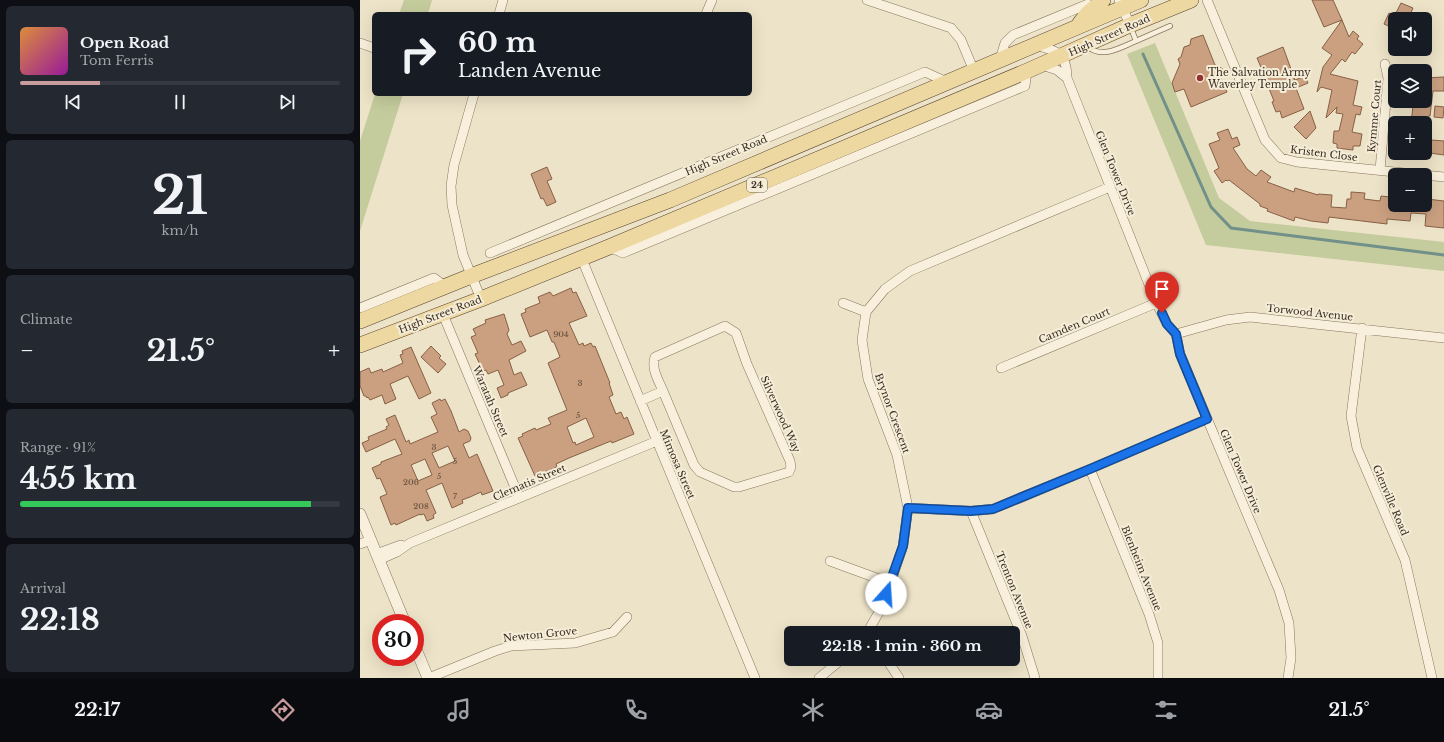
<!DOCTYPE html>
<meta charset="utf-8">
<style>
:root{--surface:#171b24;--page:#242831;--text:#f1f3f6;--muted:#9ea1a6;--line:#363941;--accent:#c89c9d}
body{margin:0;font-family:"Libre Baskerville",serif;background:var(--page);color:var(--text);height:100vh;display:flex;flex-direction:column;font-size:15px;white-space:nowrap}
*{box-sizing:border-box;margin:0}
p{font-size:13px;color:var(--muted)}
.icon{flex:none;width:22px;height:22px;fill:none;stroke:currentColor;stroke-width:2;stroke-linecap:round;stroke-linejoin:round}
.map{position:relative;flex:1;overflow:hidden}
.side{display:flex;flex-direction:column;gap:6px;padding:6px;background:#0d0f14;width:360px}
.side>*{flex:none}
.top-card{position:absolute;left:12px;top:12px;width:380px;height:84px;border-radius:6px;box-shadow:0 4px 16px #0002;background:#171b24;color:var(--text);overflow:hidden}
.controls{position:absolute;left:1028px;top:12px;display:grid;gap:8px}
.controls a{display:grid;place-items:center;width:44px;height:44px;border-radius:6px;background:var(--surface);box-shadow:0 4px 16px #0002;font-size:20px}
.speed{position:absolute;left:12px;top:614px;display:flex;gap:8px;font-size:20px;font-weight:700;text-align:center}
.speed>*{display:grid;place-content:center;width:52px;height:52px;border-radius:50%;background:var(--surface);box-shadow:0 4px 16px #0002;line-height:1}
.speed .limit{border:6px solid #d22;background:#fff;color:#111}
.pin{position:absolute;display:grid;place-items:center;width:34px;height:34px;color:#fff;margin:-41px -17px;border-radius:50% 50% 50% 0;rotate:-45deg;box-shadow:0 0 4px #0007}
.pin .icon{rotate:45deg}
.me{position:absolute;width:44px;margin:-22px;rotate:19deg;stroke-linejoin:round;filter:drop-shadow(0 0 3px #0008)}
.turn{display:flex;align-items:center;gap:14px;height:84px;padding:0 20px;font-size:18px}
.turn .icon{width:52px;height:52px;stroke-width:2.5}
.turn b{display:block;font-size:28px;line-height:34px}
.big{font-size:30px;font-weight:700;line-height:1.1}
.side .widget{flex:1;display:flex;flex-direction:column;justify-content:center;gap:6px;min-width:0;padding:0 14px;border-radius:6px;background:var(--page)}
.side .dial{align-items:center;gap:0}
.dial b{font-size:52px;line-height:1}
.song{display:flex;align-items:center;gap:12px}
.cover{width:48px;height:48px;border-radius:6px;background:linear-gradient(135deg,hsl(30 70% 55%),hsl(300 70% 35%))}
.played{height:4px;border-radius:2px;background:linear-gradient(90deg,var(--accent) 25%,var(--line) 25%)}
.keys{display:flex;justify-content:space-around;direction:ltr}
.heat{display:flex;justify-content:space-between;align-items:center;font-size:22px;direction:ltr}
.charge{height:6px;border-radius:3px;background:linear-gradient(90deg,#34c759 91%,var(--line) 0)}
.trip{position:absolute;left:424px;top:626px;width:236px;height:40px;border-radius:6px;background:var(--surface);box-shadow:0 4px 16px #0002;font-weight:700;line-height:40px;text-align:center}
.tab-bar{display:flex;height:64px;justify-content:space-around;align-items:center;background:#090b0e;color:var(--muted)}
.tab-bar .icon{width:28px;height:28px}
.tab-bar .on{color:var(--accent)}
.tab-bar b{font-size:18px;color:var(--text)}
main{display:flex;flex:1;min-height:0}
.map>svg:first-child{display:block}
.green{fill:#c4cb9c}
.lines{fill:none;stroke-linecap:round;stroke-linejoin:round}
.stream{stroke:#709089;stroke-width:3}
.building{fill:#caa080;stroke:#876044;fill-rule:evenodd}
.service-casing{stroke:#89765e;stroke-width:6}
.minor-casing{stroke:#89765e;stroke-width:10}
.tertiary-casing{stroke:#89765e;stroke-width:12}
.primary-casing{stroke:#574431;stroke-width:16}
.service{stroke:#f8f0dc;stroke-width:4.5}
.minor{stroke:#f8f0dc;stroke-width:9}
.tertiary{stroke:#f8f0dc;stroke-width:11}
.primary{stroke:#eed8a2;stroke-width:15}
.route-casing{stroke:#114b97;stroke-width:10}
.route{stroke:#1a73e8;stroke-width:7}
.poi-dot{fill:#953230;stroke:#f5edd8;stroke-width:1.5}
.labels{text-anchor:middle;stroke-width:4;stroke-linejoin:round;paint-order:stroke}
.number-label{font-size:8px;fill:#5e4a39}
.shield{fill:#f5edd8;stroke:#726758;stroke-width:1}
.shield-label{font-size:9px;font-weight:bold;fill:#3a2d21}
.street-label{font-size:10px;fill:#3a2d21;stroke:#f5edd8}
.poi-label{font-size:10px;fill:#3a2d21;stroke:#f5edd8;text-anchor:start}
</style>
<main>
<section class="side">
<div class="widget">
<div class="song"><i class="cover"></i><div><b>Open Road</b><p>Tom Ferris</p></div></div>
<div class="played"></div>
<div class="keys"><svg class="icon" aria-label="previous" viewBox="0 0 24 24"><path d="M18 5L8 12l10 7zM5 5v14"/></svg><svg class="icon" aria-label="pause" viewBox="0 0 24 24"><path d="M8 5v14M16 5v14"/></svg><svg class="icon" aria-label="next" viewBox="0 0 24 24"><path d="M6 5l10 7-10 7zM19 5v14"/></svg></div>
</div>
<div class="widget dial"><b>21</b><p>km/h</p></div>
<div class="widget"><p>Climate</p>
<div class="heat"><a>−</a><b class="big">21.5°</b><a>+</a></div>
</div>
<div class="widget"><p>Range · 91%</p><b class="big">455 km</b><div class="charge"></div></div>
<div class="widget"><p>Arrival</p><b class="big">22:18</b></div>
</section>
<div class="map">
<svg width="1084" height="678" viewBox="0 0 1084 678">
<rect width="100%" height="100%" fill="#ede3c8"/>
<path class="green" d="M 44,0 L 72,0 L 68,14 L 39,14 Z
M 795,43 L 859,198 L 890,221 L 1084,242 L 1084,271 L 846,245 L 767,54 Z
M 15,94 L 43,94 L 0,231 L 0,141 Z"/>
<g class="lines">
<path class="stream" d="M 783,54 L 851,207 L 871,228 L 1084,255"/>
</g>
<path class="building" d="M 952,0 L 973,0 L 982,20 L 964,27 Z
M 1041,3 L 1053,8 L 1048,19 L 1037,19 L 1035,15 Z
M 1029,13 L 1035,15 L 1035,29 L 1024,24 Z
M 982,20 L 989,37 L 993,31 L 999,36 L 997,39 L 1003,44 L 995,54 L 992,52 L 985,62 L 982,59 L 970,74 L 998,81 L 993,105 L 1002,107 L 1000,115 L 996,114 L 992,132 L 1002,134 L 1000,146 L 993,146 L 993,150 L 977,148 L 977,144 L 973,143 L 974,131 L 979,131 L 983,114 L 976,113 L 977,107 L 966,118 L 972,90 L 961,87 L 957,92 L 963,67 L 972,55 L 962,48 Z
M 843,35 L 855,65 L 863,69 L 860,76 L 867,92 L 831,107 L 824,89 L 815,92 L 812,83 L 820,64 L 818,59 L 821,57 L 824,47 L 830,45 L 831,39 Z
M 923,47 L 935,80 L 945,76 L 948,83 L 936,88 L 944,109 L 922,118 L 920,111 L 916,112 L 912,102 L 914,101 L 908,86 L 909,86 L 897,58 Z
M 1084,77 L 1084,91 L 1073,91 L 1070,116 L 1068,116 L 1066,123 L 1051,123 L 1053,106 L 1060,107 L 1061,101 L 1065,101 L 1065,78 Z
M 1075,106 L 1084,107 L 1083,118 L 1074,117 Z
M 950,111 L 956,128 L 946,139 L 934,127 Z
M 868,129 L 872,139 L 877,137 L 880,145 L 873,148 L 887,169 L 896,176 L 901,170 L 911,177 L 907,182 L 934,192 L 935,188 L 958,195 L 958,194 L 972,195 L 971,207 L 986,208 L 987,199 L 991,199 L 991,192 L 1005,193 L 1004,199 L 1020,201 L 1021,196 L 1030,197 L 1029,205 L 1067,205 L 1067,199 L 1084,201 L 1084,228 L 1065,226 L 1066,214 L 1051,213 L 1050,221 L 1027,219 L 1027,224 L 969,217 L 968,223 L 951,221 L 935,217 L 934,221 L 907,211 L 908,209 L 900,206 L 900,204 L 869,180 L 867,181 L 866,180 L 862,183 L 854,171 L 859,168 L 849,144 L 860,140 L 857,133 Z
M 1071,140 L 1084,141 L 1084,155 L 1070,153 Z
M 187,167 L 192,179 L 187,181 L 196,202 L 187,206 L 183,198 L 181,199 L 171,174 Z
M 211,288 L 213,293 L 216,292 L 227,316 L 209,323 L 219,345 L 223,343 L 224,346 L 231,343 L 233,347 L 235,346 L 250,383 L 249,383 L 253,395 L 249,397 L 256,414 L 261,412 L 264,419 L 267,417 L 274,434 L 252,443 L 251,441 L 209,458 L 196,464 L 197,467 L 175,476 L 158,438 L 163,436 L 162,434 L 175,428 L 176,430 L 191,424 L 188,418 L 207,410 L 188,363 L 200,357 L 194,342 L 192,342 L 187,330 L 170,337 L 161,314 L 166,312 L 165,309 L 180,303 L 178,297 L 190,292 L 193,296 ZM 226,418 L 234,437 L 216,445 L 215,442 L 213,443 L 207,427 Z
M 144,314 L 149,330 L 147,334 L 152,345 L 161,341 L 166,351 L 149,360 L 154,375 L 161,372 L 167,385 L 148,393 L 148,395 L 141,398 L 137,388 L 144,385 L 138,370 L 128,374 L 126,370 L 123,371 L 115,354 L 118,353 L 111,337 L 116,335 L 113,329 L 126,323 L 125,320 Z
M 71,346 L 81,356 L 79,358 L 86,364 L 78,373 L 61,357 Z
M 51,347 L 71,393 L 59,399 L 48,376 L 30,384 L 36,399 L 25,404 L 22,395 L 10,400 L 8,397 L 7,398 L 6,396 L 4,396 L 0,386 L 0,372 L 9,368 L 11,373 L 22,369 L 23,372 L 43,363 L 40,355 L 43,354 L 42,351 Z
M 80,399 L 81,401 L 85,399 L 91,411 L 99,432 L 104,429 L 108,431 L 111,438 L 110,441 L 103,444 L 109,458 L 117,454 L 133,491 L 122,495 L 121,492 L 110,497 L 102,500 L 103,503 L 92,508 L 82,483 L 66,490 L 76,513 L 73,515 L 74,518 L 67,521 L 64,514 L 60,515 L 60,514 L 36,525 L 35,523 L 31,525 L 20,497 L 27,494 L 20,478 L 17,479 L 12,468 L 21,464 L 21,462 L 42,454 L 35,439 L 6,452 L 2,443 L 9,440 L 8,437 L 27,429 L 26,427 L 29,425 L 26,419 L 35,415 L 46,442 L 49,440 L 50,444 L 78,432 L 71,417 L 77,414 L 72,403 ZM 88,446 L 95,461 L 79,468 L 72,453 ZM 65,459 L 72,475 L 58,481 L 51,465 Z"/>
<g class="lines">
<defs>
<path id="service" d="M 771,28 L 776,41 L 810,26
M 728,47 C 743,59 761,47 776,41"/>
<path id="minor" d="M 507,0 L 591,28 L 601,40 L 614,71
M 759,0 L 770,25
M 847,0 L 905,140 L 921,158 L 937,162 L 1084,177
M 139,14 L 143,0
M 346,14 L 352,0
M 0,43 L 14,48
M 675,45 C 697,50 707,54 707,78
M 640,60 L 645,43 L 653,35 L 728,4
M 682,65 L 697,70 L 707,78 L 796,302 L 807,324 L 816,334 L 820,354 L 919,590 L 929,623 L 931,658 L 928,678
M 114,94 L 94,165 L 91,186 L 92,205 L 103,255 L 121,299
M 1020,170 L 1028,78 L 1025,64
M 249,247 L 263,253 L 665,86 L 667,71
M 130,253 L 565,72 L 587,82
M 221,257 L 395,678
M 483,303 L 506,312
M 0,308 L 74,278 L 86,287
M 82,312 L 159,497
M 1002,328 L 991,416 L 997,448 L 1045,560 L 1072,678
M 816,334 L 866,320 L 890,317 L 1084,338
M 641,368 L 789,306 L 796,302
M 280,401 L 303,391 C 298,379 291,369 295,357 L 365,326 L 376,333 L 387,364 L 430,461 L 431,467 L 429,472 L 379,487 L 374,487 L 340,472 L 334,465 L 303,391
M 730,469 L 789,614 L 798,643 L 798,678
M 548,508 L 611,511 L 633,509 L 730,469 L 847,419
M 611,511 L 662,636 L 675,678
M 0,544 L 11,540
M 16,554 L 41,545
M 19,560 L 37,552 L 50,543 L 297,441
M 470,561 L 530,583
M 507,633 L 523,605 L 543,546 L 548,508 L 537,455 L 508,379 L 502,340 L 506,312 L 525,289 L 550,271 L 750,187
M 525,659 L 529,663 L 539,678
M 69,678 L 135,651 L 151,646 L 215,643 L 253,632 L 267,617
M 459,678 L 482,659"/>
<path id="tertiary" d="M 0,514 L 45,623
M 55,647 L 68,678"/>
<path id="primary" d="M 720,23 L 727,14 L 743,0
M 0,321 L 111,276 L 310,200 L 781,0
M 0,345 L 121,299 L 249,247 L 667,71 L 770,25 L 831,0"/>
</defs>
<use href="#service" class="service-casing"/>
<use href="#minor" class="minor-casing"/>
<use href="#tertiary" class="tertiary-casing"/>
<use href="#primary" class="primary-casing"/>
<use href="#service" class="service"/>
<use href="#minor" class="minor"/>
<use href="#tertiary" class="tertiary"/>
<use href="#primary" class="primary"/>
</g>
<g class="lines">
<defs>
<path id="route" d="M 526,594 L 543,546 L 548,508 L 611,511 L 633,509 L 730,469 L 847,419 L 820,354 L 816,334 L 807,324 L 802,313"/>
</defs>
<use href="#route" class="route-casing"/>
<use href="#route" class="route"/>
</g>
<circle class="poi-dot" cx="840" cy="78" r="4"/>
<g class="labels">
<g class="number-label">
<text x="201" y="337">904</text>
<text x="220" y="386">3</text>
<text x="218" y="418">5</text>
<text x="74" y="450">3</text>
<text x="95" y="464">5</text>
<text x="79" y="479">5</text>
<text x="51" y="485">206</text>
<text x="95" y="499">7</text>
<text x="61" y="509">208</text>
</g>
<rect class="shield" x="387" y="178" width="20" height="14" rx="3"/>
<g class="shield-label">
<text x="397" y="188">24</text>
</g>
<g class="street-label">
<text transform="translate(749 35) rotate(-24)" y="4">High Street Road</text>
<text transform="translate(1014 116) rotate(-85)" y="4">Kymme Court</text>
<text transform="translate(964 153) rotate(7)" y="4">Kristen Close</text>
<text transform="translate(366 155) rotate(-23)" y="4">High Street Road</text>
<text transform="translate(756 173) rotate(68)" y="4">Glen Tower Drive</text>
<text transform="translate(950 312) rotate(6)" y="4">Torwood Avenue</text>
<text transform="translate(80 314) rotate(-21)" y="4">High Street Road</text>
<text transform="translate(714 325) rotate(-23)" y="4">Camden Court</text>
<text transform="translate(131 401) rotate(67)" y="4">Waratah Street</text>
<text transform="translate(533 413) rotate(70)" y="4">Brynor Crescent</text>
<text transform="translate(421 414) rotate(66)" y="4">Silverwood Way</text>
<text transform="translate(318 464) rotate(67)" y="4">Mimosa Street</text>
<text transform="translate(881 471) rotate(67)" y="4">Glen Tower Drive</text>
<text transform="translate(169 482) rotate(-23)" y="4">Clematis Street</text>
<text transform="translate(1031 500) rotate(67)" y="4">Glenville Road</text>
<text transform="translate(782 568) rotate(68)" y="4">Blenheim Avenue</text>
<text transform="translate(655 590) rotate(68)" y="4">Trenton Avenue</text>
<text transform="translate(180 634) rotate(-6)" y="4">Newton Grove</text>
</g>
<g class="poi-label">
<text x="848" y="76">The Salvation Army<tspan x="848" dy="12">Waverley Temple</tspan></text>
</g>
</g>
</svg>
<div class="controls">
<a><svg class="icon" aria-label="sound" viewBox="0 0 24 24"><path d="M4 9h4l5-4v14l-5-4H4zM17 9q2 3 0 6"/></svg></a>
<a><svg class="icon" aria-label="layers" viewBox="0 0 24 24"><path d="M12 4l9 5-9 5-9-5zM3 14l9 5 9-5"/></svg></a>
<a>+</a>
<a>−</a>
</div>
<div class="speed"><div class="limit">30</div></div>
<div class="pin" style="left:802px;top:313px;background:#d93025"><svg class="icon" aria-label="arrive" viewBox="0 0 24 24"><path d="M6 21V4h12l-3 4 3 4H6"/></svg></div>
<svg class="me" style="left:526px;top:594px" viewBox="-20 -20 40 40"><circle r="19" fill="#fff"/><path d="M0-13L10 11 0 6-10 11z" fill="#1a73e8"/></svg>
<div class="trip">22:18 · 1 min · 360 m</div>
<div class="top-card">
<div class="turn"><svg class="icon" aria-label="right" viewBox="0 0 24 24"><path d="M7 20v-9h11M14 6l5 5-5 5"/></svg><div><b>60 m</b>Landen Avenue</div></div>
</div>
</div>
</main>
<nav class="tab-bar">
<b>22:17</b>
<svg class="icon on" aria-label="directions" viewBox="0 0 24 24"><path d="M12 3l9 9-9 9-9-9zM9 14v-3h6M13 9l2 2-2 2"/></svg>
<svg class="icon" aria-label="music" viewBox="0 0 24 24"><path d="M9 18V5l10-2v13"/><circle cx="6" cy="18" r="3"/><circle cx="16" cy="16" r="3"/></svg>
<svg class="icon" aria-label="phone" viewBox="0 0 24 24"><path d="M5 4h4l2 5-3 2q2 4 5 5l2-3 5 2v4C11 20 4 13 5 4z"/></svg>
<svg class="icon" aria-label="climate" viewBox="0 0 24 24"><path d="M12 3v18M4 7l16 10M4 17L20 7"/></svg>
<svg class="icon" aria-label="car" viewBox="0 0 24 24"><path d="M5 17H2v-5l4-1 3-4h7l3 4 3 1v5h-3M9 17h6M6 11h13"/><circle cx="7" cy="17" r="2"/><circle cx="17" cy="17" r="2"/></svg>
<svg class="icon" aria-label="filters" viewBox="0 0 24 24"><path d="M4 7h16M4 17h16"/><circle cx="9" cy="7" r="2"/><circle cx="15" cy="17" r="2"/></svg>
<b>21.5°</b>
</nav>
